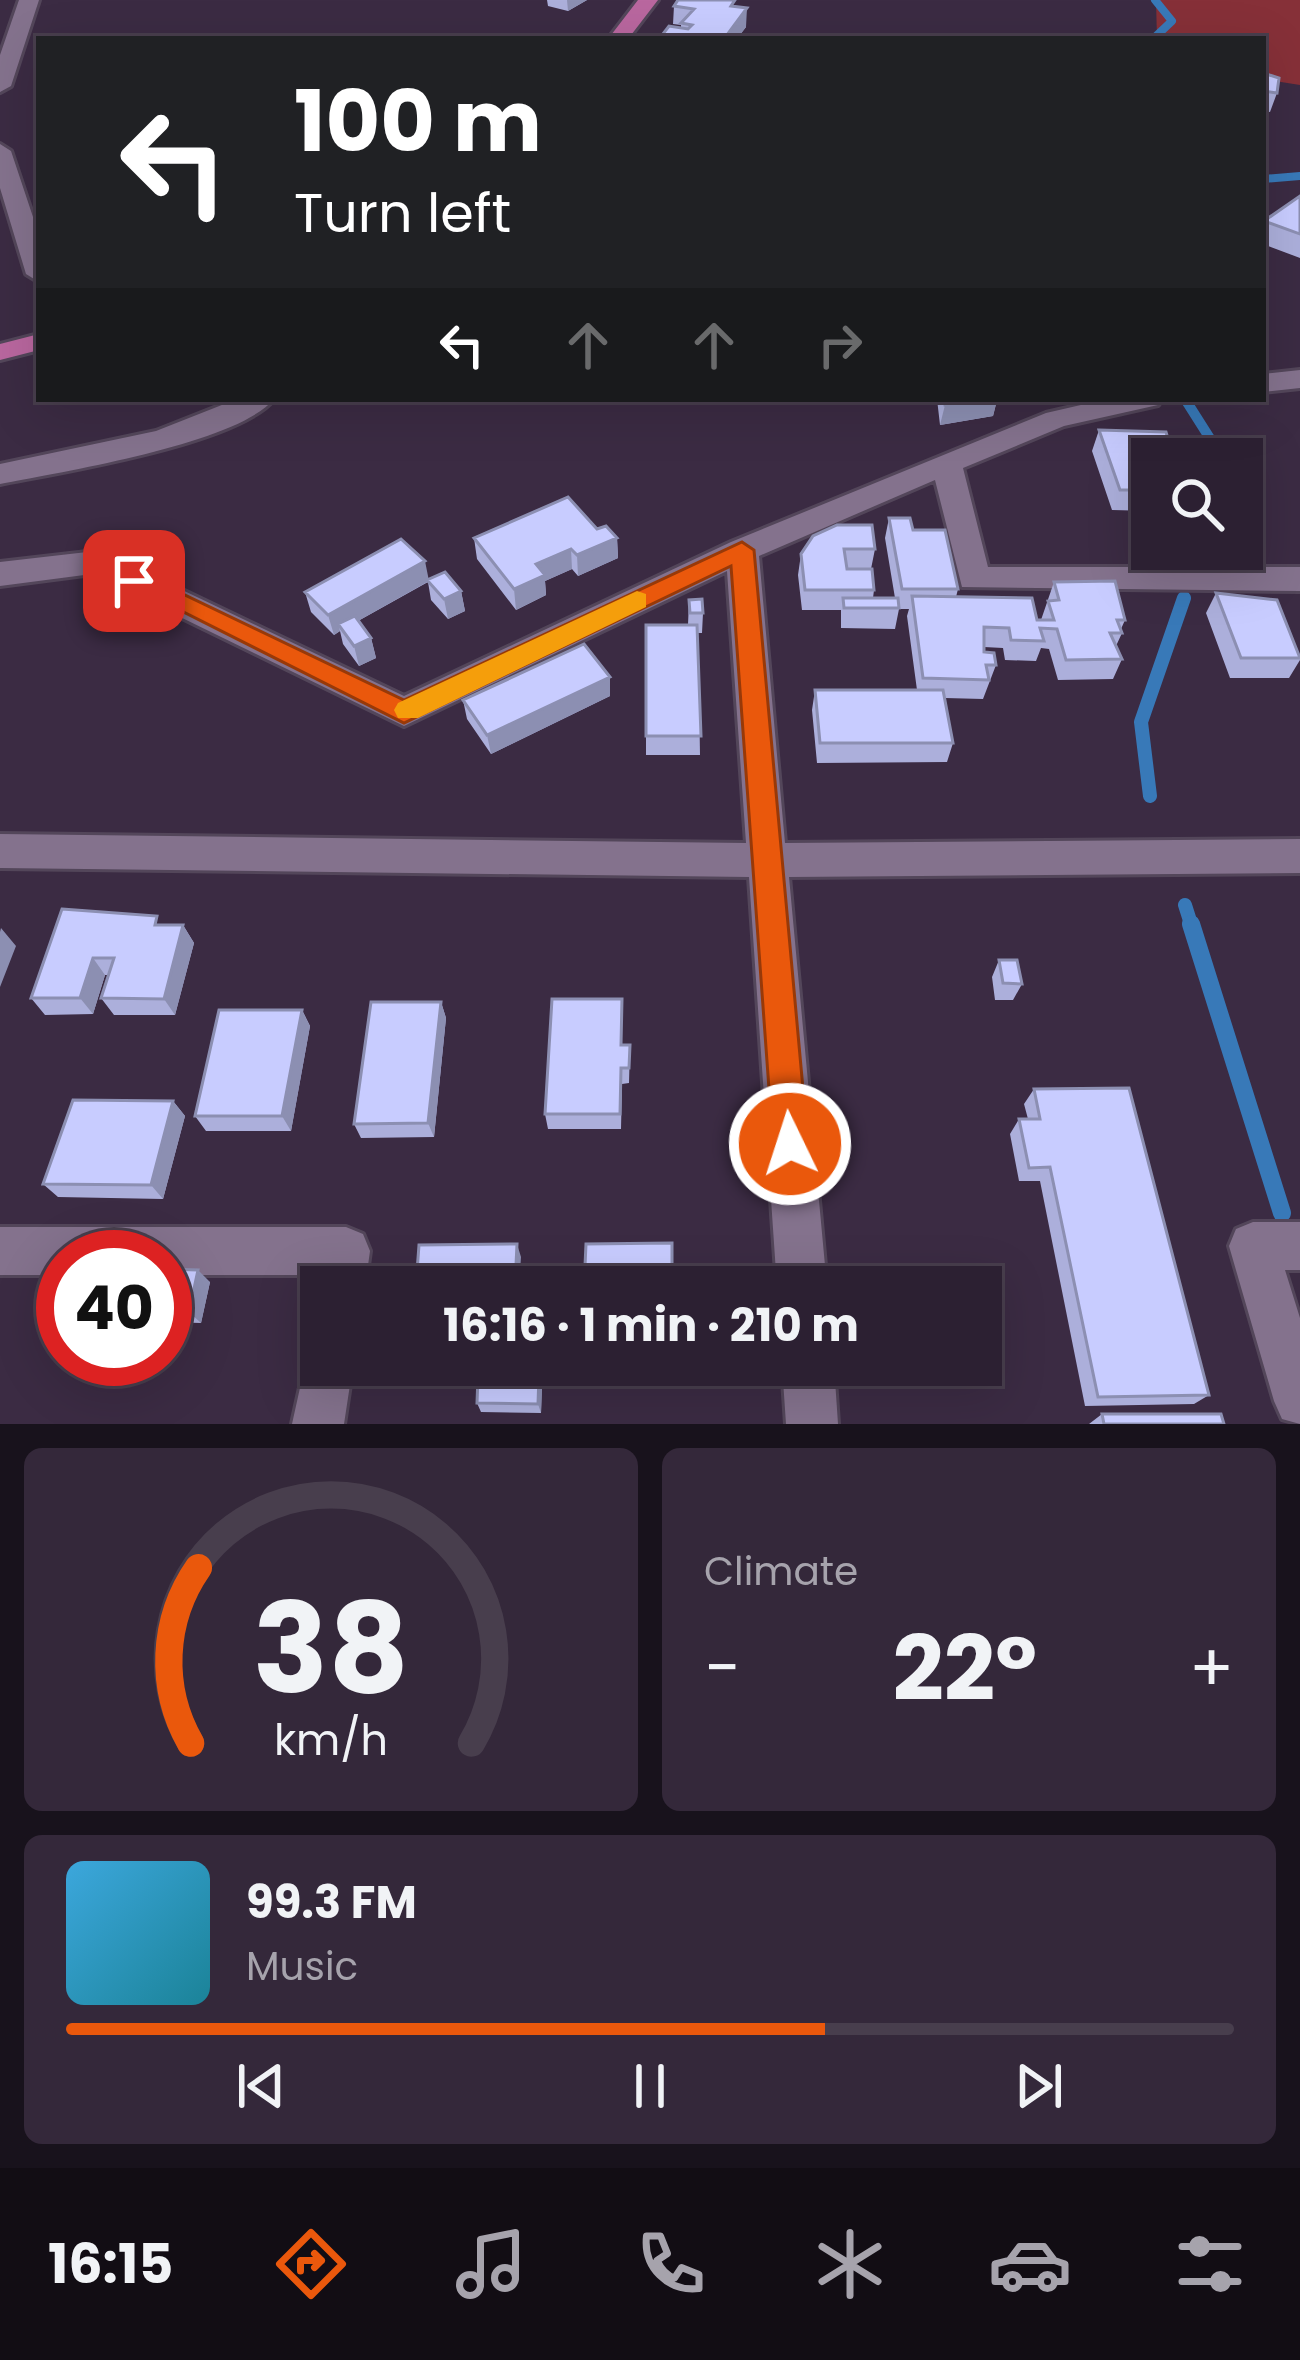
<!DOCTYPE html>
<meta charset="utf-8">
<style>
:root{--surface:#2c2032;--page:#34283a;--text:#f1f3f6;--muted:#a6a3ac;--line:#483e4d;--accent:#ea580c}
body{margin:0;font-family:Poppins,sans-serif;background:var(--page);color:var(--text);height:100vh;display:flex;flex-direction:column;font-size:45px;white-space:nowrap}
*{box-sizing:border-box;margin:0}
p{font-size:39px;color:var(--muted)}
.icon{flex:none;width:66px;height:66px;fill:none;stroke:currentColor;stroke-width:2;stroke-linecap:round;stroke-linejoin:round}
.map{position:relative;height:1424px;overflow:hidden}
.panel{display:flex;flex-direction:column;gap:24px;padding:24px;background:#18121c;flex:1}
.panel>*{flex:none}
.top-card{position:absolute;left:36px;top:36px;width:1230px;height:366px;border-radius:0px;box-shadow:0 12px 48px #0002,0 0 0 3px var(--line);background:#202124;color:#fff;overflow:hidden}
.controls{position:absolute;left:1131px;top:438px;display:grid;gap:24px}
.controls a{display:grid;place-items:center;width:132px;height:132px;border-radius:0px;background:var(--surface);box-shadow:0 12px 48px #0002,0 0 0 3px var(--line);font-size:60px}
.speed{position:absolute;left:36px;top:1230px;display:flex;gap:24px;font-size:60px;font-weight:700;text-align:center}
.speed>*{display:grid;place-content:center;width:156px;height:156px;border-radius:50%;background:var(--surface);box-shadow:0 12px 48px #0002,0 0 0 3px var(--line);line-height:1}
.speed .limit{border:18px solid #d22;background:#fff;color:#111}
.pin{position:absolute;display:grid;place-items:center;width:102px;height:102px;color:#fff;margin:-51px;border-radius:24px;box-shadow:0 6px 18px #0006}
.me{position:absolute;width:132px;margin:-66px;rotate:356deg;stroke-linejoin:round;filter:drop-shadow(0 0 9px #0008)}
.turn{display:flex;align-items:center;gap:42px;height:252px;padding:0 60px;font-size:54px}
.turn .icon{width:156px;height:156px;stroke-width:2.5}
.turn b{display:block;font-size:84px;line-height:102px}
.lanes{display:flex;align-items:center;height:114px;padding:0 60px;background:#0003;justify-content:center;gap:60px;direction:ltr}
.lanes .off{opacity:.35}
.big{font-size:90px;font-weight:700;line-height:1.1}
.panel .tile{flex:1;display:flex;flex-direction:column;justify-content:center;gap:18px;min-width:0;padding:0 42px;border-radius:18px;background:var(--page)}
.panel .dial{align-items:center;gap:0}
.dial svg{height:312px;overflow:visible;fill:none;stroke:var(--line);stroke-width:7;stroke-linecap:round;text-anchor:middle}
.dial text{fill:var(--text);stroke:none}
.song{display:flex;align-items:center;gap:36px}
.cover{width:144px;height:144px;border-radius:18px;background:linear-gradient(135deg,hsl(200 70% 55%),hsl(190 70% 35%))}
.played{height:12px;border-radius:6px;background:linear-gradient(90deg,var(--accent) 65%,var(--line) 65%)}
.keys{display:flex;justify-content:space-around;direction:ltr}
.heat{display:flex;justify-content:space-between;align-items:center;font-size:66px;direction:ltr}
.panel .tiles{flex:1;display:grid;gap:24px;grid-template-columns:1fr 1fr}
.tile:last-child{grid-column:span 2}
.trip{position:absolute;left:300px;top:1266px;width:702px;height:120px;border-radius:0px;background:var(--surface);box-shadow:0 12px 48px #0002,0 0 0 3px var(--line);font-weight:700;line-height:120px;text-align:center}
.tab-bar{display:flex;height:192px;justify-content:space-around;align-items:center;background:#120d14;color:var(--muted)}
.tab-bar .icon{width:84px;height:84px}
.tab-bar .selected{color:var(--accent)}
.tab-bar b{font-size:54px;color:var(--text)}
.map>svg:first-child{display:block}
.green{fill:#863038}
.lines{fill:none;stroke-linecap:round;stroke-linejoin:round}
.stream-far3{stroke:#3879b8;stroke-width:8}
.stream-far2{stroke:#3879b8;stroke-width:10}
.stream-far1{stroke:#3879b8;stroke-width:14}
.stream{stroke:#3879b8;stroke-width:18}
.minor-casing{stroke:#53465a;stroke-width:6}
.major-casing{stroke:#53465a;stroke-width:6}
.minor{fill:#84728d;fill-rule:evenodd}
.major{fill:#b9679f;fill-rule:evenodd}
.wall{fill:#acafdb}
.shaded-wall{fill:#8c8fb2}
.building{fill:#c8ccff;stroke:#8c8fb2;stroke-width:3}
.route{fill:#ea580c;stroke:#983908;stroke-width:3}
.slow{fill:#f59e0b}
</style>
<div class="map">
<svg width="1300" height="1424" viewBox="0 0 1300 1424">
<rect width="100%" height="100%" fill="#3b2b43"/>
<path class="green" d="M 1156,0 L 1300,0 L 1300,85 L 1263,79 L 1263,39 L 1157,39 Z"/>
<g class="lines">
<path class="stream-far3" d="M 1153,39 L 1172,21 L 1155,0
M 1263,179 L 1300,176"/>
<path class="stream-far2" d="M 1185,399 L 1223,459"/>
<path class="stream-far1" d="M 1200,565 L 1204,549
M 1150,796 L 1141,722 L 1184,598
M 1185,905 L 1192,927"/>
<path class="stream" d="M 1191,924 L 1282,1213"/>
<defs>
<path id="minor" d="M 19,0 L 39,0 L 11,86 L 0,92 L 0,55 Z
M 0,144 L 11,151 L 39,235 L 39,282 L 26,274 L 0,188 Z
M 1300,370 L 1300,388 L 1263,392 L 1263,374 Z
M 237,399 L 274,399 C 237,444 60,472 0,484 L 0,464 L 156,431 Z
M 1107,399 L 1162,399 L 1158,405 L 1064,426 L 963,468 L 988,567 L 1300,567 L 1300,591 L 962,587 L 935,480 L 759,556 L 785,843 L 1300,839 L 1300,873 L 789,877 L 827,1287 L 777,1287 L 749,877 L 0,868 L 0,834 L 746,843 L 727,571 L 404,726 L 92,574 L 0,586 L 0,562 L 96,551 L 107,554 L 404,696 L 731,542 L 1046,413 Z
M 1253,1222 L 1300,1222 L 1300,1270 L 1285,1270 L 1300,1318 L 1300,1424 L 1282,1419 L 1274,1401 L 1229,1246 L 1236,1229 Z
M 0,1227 L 346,1227 L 363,1234 L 370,1251 L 365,1287 L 321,1287 L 321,1301 L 317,1275 L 165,1275 L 165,1257 L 63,1257 L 63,1275 L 0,1275 Z
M 321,1342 L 321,1365 L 353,1365 L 344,1424 L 292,1424 L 309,1347 Z
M 782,1365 L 834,1365 L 838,1424 L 786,1424 Z"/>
<path id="major" d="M 638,0 L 658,0 L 628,39 L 608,39 Z
M 39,334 L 39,350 L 0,360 L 0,344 Z"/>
</defs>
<use href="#minor" class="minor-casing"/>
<use href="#major" class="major-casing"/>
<use href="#minor" class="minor"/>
<use href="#major" class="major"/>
</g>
<path class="wall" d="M 547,0 L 587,0 L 568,11 L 548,6 Z
M 674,6 L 739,7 L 746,27 L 738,37 L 681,28 L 681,25 L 673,24 Z
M 1263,73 L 1277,93 L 1270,112 L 1263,111 Z
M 1300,196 L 1300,258 L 1263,244 L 1264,221 Z
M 937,399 L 1002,399 L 997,400 L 993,416 L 940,425 Z
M 1099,430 L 1152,459 L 1152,511 L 1112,510 L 1092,451 Z
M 889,518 L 913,530 L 958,589 L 956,597 L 1041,620 L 1054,582 L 1125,620 L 1121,629 L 1122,633 L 1116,646 L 1122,659 L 1113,679 L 1058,680 L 1049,649 L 1041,648 L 1036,661 L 1005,660 L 1003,648 L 984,647 L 984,652 L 996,665 L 983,699 L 945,698 L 953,743 L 947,762 L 817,763 L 812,710 L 815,690 L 917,690 L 907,616 L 909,609 L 899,609 L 895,629 L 841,628 L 841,610 L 802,610 L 798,575 L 801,554 L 813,536 L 875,549 L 871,569 L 874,590 L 873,598 L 895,598 L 885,538 Z
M 597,529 L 617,538 L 618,558 L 578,576 L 572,569 L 545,581 L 546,595 L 516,610 L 477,559 L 474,538 Z
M 428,579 L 461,591 L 465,611 L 448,619 L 431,600 L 428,582 L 358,621 L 371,638 L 376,658 L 359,666 L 343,644 L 340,631 L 334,635 L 311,612 L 305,592 Z
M 1216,593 L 1300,655 L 1300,660 L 1289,678 L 1230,678 L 1206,613 Z
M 689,600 L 703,613 L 702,633 L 698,633 L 700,755 L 646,755 L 646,625 L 688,625 Z
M 610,677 L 610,696 L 491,754 L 467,719 L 463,700 Z
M 62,909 L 163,925 L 183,925 L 194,943 L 175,1015 L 114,1015 L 101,998 L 108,975 L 105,975 L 93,1014 L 45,1015 L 31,998 Z
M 999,960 L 1022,984 L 1013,1000 L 995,1000 L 992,977 Z
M 622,999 L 622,1045 L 630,1045 L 629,1083 L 622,1084 L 621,1129 L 548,1129 L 545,1114 Z
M 441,1002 L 446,1018 L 434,1137 L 361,1138 L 354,1124 Z
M 302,1010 L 310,1026 L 291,1131 L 206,1131 L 195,1116 Z
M 1034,1089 L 1209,1395 L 1194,1404 L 1085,1406 L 1040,1181 L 1019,1181 L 1010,1134 L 1019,1119 L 1028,1119 L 1024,1104 Z
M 173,1101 L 185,1116 L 163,1199 L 58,1197 L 43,1184 Z
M 165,1269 L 210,1282 L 201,1323 L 165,1322 Z
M 382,1365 L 403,1365 L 402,1370 L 386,1370 Z
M 410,1365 L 515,1365 L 515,1370 L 414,1370 Z
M 673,1365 L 673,1389 L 582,1388 L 580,1379 Z
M 704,1365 L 729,1365 L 727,1382 L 704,1382 Z
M 539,1375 L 542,1385 L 541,1413 L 481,1412 L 477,1403 Z
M 1102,1414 L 1224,1424 L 1089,1424 Z"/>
<path class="shaded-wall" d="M 567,0 L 587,0 L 568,11 Z
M 747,8 L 746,27 L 737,39 L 727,35 Z
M 979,399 L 1002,399 L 997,400 L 993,416 L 940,425 L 945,405 Z
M 617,538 L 618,558 L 578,576 L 577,555 Z
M 571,549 L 572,569 L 545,581 L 546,595 L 516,610 L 514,589 L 536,564 Z
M 425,561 L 429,581 L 342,630 L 338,624 L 340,631 L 334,635 L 328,615 Z
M 461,591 L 465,611 L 448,619 L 444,599 Z
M 371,638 L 376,658 L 359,666 L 354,646 Z
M 610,677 L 610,696 L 491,754 L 487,735 Z
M 183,925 L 194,943 L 175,1015 L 164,999 Z
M 1,928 L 16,946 L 0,987 L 0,932 Z
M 93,958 L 105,975 L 93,1014 L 80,998 Z
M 441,1002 L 446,1018 L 434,1137 L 428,1123 Z
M 302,1010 L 310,1026 L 291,1131 L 282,1116 Z
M 173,1101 L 185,1116 L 163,1199 L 151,1185 Z
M 517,1244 L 521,1257 L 519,1287 L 515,1287 Z
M 198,1270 L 210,1282 L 201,1323 L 189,1312 Z
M 539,1375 L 542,1385 L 541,1413 L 538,1404 Z"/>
<path class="building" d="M 678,0 L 735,0 L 731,6 L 747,8 L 727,35 L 751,39 L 659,39 L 669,26 L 688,29 L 692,25 L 681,23 L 694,9 L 674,6 Z
M 1263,73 L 1279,78 L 1277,93 L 1263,91 Z
M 1300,196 L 1300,234 L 1264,221 Z
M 944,399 L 979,399 L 945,405 Z
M 1099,430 L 1166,432 L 1174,459 L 1152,459 L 1152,490 L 1120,490 Z
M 568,497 L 597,529 L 606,526 L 617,538 L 577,555 L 571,549 L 536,564 L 545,575 L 514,589 L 474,538 Z
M 889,518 L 910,518 L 913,530 L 945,530 L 958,589 L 902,589 Z
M 837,525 L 872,525 L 875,549 L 844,549 L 847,569 L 872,569 L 874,590 L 805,590 L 801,554 L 813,536 Z
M 401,539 L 425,561 L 328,615 L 305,592 Z
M 445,572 L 461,591 L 444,599 L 427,580 Z
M 1115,581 L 1125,620 L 1117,620 L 1122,633 L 1110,633 L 1122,659 L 1066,660 L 1057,629 L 1040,628 L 1044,641 L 1011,640 L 1009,628 L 984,627 L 984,652 L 994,653 L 996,665 L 986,665 L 989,680 L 923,678 L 912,596 L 1032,598 L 1037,620 L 1054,620 L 1048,601 L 1059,600 L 1054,582 Z
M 1216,593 L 1277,600 L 1300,658 L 1241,658 Z
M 843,598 L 898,598 L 899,608 L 844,608 Z
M 702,599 L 703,613 L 690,613 L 689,600 Z
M 355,616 L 371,638 L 354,646 L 338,624 Z
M 646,625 L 697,625 L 701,736 L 646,736 Z
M 584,644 L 610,677 L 487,735 L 463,700 Z
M 815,690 L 943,690 L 953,743 L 820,743 Z
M 62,909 L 157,916 L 155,925 L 183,925 L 164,999 L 101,998 L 114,958 L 93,958 L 80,998 L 31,998 Z
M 999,960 L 1017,960 L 1022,984 L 1003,983 Z
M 552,999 L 622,999 L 621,1045 L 630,1045 L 629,1068 L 621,1068 L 620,1114 L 545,1114 Z
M 371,1002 L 441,1002 L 428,1123 L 354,1124 Z
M 219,1010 L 302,1010 L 282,1116 L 195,1116 Z
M 1129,1088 L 1209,1395 L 1098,1397 L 1050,1167 L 1029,1168 L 1019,1119 L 1040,1119 L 1034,1089 Z
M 73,1100 L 173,1101 L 151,1185 L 43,1184 Z
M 672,1243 L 672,1287 L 584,1287 L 586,1244 Z
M 517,1244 L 515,1287 L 407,1287 L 408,1285 L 416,1285 L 419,1245 Z
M 165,1269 L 198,1270 L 189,1312 L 165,1311 Z
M 581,1365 L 673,1365 L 674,1379 L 580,1379 Z
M 705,1365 L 729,1365 L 730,1372 L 705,1372 Z
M 539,1375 L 538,1404 L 477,1403 L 478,1376 Z
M 1102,1414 L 1221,1414 L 1224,1424 L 1104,1424 Z"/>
<path class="route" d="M 742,542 L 754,550 L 808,1144 L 803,1157 L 790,1162 L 778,1157 L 773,1144 L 731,566 L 404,723 L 122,581 L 134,572 L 143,575 L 404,700 Z"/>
<path class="slow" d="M 637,591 L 646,594 L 646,607 L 418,718 L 398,718 L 394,710 L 398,703 Z"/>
</svg>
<div class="controls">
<a><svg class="icon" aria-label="search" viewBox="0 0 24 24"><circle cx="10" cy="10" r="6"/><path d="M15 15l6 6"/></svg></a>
</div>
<div class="speed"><div class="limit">40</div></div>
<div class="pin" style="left:134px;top:581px;background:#d93025"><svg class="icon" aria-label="arrive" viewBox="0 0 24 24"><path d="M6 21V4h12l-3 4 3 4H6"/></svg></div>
<svg class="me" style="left:790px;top:1144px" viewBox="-20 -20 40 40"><circle r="17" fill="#ea580c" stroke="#fff" stroke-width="3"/><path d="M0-11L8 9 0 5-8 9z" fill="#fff"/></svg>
<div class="trip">16:16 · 1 min · 210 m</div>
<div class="top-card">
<div class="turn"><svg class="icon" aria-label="left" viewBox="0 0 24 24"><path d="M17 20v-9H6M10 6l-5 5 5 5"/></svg><div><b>100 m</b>Turn left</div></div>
<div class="lanes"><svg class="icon" aria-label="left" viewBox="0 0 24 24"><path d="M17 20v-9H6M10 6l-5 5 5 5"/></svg><svg class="icon off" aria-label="ahead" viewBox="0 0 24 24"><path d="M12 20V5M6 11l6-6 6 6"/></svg><svg class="icon off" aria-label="ahead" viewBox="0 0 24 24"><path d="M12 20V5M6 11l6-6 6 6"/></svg><svg class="icon off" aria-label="right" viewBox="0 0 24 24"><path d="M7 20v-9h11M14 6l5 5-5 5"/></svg></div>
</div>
</div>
<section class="panel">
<div class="tiles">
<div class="tile dial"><svg viewBox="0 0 100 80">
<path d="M14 69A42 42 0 1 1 86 69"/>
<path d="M14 69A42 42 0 0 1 16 24" stroke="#ea580c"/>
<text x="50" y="56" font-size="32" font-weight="700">38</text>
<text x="50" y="72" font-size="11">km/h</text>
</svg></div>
<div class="tile"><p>Climate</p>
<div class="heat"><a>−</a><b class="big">22°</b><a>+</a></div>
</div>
<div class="tile">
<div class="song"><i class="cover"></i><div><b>99.3 FM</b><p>Music</p></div></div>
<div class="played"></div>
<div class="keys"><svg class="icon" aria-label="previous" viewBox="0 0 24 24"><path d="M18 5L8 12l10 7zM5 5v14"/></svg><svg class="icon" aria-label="pause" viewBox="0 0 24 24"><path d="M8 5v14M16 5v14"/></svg><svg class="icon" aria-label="next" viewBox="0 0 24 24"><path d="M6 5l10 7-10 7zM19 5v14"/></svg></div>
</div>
</div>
</section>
<nav class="tab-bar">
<b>16:15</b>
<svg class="icon selected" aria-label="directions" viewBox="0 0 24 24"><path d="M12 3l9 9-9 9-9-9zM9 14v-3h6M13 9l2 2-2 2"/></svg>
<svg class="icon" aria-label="music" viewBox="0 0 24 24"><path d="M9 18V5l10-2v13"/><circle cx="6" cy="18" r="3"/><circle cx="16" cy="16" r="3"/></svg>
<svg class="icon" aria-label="phone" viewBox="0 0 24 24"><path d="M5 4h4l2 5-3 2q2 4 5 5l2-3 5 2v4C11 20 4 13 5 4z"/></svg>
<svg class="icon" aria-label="climate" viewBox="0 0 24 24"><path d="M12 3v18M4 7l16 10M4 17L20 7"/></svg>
<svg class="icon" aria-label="car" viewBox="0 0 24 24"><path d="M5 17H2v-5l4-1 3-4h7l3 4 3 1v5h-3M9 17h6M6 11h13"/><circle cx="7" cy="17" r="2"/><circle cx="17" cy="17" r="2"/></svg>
<svg class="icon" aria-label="filters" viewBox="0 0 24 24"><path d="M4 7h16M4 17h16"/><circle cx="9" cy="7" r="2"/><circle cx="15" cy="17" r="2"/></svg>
</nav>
